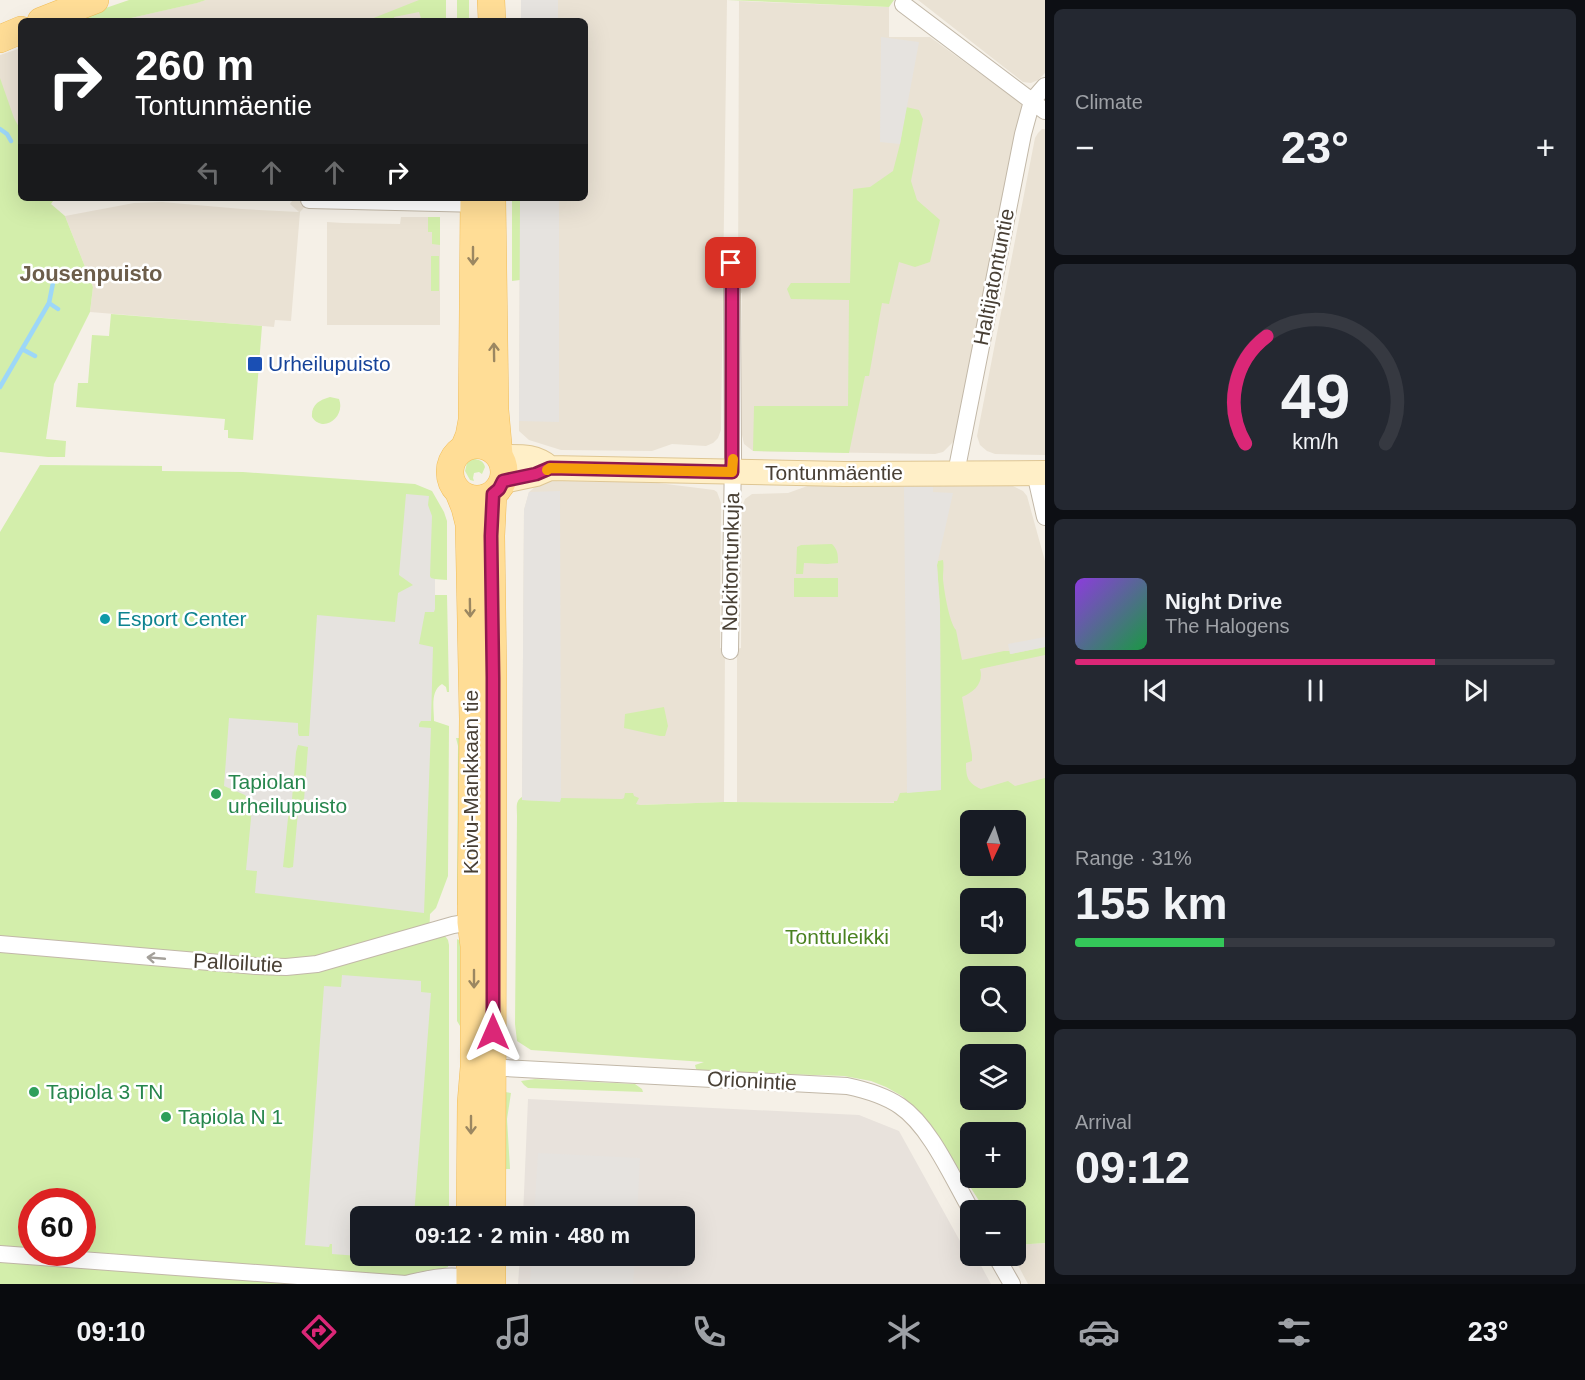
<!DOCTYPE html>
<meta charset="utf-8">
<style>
:root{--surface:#171b24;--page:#242831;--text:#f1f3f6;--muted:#9ea1a6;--line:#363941;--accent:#db2777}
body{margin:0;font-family:Arial,sans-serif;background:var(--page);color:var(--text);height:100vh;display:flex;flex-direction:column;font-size:22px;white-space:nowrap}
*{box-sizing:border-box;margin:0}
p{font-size:20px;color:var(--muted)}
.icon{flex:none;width:33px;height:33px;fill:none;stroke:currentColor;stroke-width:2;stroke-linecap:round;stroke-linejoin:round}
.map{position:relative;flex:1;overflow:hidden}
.details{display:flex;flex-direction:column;gap:9px;padding:9px;background:#0d0f14;width:540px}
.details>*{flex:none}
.hud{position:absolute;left:18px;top:18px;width:570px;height:183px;border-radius:9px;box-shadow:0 6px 24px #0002;background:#202124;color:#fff;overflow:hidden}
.needle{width:39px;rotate:184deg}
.fabs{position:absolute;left:960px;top:810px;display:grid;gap:12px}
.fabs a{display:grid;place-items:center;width:66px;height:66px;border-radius:9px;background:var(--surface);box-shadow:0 6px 24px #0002;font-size:30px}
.speed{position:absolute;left:18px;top:1188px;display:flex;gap:12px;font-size:30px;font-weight:700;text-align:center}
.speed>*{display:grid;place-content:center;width:78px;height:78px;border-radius:50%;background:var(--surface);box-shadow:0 6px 24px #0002;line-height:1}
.speed .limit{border:9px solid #d22;background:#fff;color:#111}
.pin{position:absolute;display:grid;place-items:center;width:51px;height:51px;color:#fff;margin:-26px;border-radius:12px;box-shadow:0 3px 9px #0006}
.me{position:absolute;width:66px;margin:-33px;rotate:0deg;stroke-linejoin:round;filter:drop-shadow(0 0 4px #0008)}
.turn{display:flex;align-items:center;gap:21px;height:126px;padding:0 18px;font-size:27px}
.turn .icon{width:78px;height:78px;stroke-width:2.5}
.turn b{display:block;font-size:42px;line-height:51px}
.lanes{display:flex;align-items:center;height:57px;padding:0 18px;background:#0003;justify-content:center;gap:30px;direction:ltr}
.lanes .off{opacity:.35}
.big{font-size:45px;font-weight:600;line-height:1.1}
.details .card{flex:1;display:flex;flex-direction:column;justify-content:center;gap:9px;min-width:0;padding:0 21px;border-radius:9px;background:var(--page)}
.details .dial{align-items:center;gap:0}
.dial svg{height:156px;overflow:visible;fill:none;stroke:var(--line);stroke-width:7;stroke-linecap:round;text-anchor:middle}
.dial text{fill:var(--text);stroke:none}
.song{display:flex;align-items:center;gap:18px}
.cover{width:72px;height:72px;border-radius:9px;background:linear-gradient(135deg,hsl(270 70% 55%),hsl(140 70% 35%))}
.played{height:6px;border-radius:3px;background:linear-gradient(90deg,var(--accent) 75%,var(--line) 75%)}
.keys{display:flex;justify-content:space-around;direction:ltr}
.heat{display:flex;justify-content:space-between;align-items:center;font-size:33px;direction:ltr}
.charge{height:9px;border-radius:4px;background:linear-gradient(90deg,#34c759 31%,var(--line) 0)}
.trip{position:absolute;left:350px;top:1206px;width:345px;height:60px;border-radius:9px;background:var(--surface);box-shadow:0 6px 24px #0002;font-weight:600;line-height:60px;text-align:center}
.tabs{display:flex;height:96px;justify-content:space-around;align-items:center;background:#090b0e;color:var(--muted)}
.tabs .icon{width:42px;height:42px}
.tabs .selected{color:var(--accent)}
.tabs b{font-size:27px;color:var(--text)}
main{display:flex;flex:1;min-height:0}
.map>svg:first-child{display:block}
.residential{fill:#eae2d4}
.industrial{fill:#e8e2dc}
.green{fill:#d3eeab;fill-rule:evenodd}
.parking{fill:#e6e3df;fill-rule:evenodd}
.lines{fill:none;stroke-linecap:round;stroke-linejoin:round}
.stream{stroke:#9dd7f8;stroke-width:4.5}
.street-casing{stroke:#c2b8a8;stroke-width:18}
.secondary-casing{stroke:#dec694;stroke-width:26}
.primary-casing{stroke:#f1bd59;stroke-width:28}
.street{stroke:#fff;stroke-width:16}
.secondary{stroke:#ffefc7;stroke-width:24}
.primary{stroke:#ffdd96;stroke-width:27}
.oneway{stroke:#9b8761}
.oneway2{stroke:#a4a09a}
.route-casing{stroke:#8e194d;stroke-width:15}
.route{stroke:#db2777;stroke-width:10}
.slow{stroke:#f59e0b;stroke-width:10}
.transit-dot{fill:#1a4fb4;stroke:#fff;stroke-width:2}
.culture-dot{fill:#0f9aa8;stroke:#fff;stroke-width:2}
.leisure-dot{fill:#2e9e5b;stroke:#fff;stroke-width:2}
.labels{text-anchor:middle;stroke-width:5;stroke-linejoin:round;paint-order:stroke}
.street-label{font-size:21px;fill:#494035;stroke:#fff}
.transit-label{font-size:21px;fill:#164399;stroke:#fff;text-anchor:start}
.culture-label{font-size:21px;fill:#0d838f;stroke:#fff;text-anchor:start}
.leisure-label{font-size:21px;fill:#27864d;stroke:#fff;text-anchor:start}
.park-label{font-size:21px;fill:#4a8221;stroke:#fff}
.neighbourhood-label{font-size:22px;font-weight:bold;fill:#6d5e4b;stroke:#fff}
</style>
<main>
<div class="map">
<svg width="1045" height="1284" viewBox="0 0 1045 1284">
<rect width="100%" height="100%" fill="#f5f0e7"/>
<path class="residential" d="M 206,0 L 445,0 L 445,21 L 118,21 L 196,3 Z
M 521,0 L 727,0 L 721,430 L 718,438 L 713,443 L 706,446 L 672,444 L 652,451 L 561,450 L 529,440 L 519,431 L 520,198 L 585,198 L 585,21 L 521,21 Z
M 918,0 L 1045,0 L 1045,73 L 1038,80 L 1031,83 L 1023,82 Z
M 739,1 L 889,7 L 889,37 L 930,37 L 1022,104 L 1022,113 L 957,436 L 953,442 L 943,452 L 935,454 L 753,451 L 744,444 L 742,435 L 742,293 L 738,292 Z
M 21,48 L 21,175 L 0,117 L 0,55 Z
M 1042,129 L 1045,129 L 1045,455 L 995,454 L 987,451 L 980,445 L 977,436 L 1035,138 L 1038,133 Z
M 294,198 L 313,198 L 300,212 L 291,321 L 275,320 L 274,327 L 90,312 L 93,287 L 65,216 L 134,203 L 162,202 L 242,209 L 299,212 L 290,204 Z
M 401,217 L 440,217 L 440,325 L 327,325 L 327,222 L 343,223 L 400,224 Z
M 542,481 L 650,482 L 714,490 L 717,492 L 721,503 L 720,648 L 725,649 L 724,802 L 640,805 L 522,800 L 524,510 L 529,492 Z
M 813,484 L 1013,486 L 1023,491 L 1027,496 L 1045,561 L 1045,792 L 942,803 L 737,802 L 737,649 L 741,648 L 742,507 L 745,499 L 752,494 L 788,493 Z
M 1045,1243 L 1045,1284 L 1028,1284 L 1013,1256 L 1016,1256 L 1016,1245 Z"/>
<path class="industrial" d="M 528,1099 L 859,1115 L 899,1131 L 960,1241 L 970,1253 L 970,1256 L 973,1256 L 979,1262 L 991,1284 L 518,1284 L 520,1256 L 684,1256 L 684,1216 L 523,1216 Z"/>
<path class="green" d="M 129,0 L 206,0 L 197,3 L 118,21 L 68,21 Z
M 419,0 L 446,0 L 446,19 L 443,20 L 443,21 L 422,21 L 419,12 L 394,17 L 395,21 L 372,21 L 371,19 Z
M 457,0 L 469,0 L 469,21 L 457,21 Z
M 727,0 L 894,0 L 889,7 Z
M 0,78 L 14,118 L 21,131 L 21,198 L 55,198 L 51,204 L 65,216 L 93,287 L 90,312 L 54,384 L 46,439 L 66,441 L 65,457 L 48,457 L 0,452 Z
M 906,107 L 919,110 L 923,119 L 911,181 L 917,200 L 940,220 L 930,262 L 915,267 L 899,262 L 889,304 L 882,303 L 869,376 L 865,376 L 849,453 L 753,451 L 754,406 L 848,406 L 849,300 L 791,299 L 787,289 L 791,283 L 850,283 L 853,189 L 870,187 L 893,171 L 900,144 Z
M 512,198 L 520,198 L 520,280 L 512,281 Z
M 428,217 L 440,217 L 440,245 L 432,244 L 432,232 L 428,232 Z
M 431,256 L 439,256 L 439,291 L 431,291 Z
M 111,314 L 262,326 L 253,440 L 228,438 L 228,430 L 224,430 L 225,419 L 76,407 L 78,383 L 88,383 L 92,335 L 109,336 Z
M 330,397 L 339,399 C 346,417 323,434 312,417 C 311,405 319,400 330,397 Z
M 473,459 C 478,459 484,461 485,467 L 482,474 L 479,472 L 474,473 L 473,478 L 474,481 L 470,480 L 465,471 L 467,463 Z
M 40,465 L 162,466 L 162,471 L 243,472 L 415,484 L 432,491 L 444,512 L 447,521 L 447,580 L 434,579 L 435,595 L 447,595 L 449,692 L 447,692 L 446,687 L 442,684 C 430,691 434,709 434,721 L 449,726 L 448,876 L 436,908 L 430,914 L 429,937 L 445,936 L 448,940 L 449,945 L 449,1216 L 360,1216 L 360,1256 L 449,1256 L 448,1267 L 440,1270 L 417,1272 L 416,1284 L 0,1284 L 0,532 ZM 32,1202 L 82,1202 L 82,1252 L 32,1252 Z
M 832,544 C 838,550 838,555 838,563 L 827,564 L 804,563 L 803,574 L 796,574 L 797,547 L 801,545 Z
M 943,560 C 944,566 943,572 943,579 C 944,590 949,622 956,630 L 962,660 L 1004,651 L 1010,651 L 1011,654 L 1045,647 L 1045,655 L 980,669 C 984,682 975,692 962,697 L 972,755 L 972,761 L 966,763 C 966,778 968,783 981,789 L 1008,781 L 1015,786 L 1045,778 L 1045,1243 L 1016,1245 L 1016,1210 L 985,1210 L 931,1126 L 917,1110 L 902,1096 L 886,1087 L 871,1081 L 844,1076 L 700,1071 L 696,1069 L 695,1065 L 704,1062 L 531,1050 L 517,1041 L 515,1024 L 517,816 C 517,808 515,801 522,797 L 522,800 L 560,801 L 561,798 L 622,799 L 624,798 L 625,793 L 633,793 L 634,796 L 639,798 L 636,804 L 640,805 L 724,802 L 894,803 L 894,801 L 897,801 L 900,793 L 941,790 L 940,608 L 937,565 L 938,561 ZM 970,820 L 1016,820 L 1016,866 L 970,866 ZM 970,898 L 1016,898 L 1016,944 L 970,944 ZM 970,976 L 1016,976 L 1016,1022 L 970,1022 ZM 970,1054 L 1016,1054 L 1016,1100 L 970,1100 ZM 970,1132 L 1016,1132 L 1016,1178 L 970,1178 Z
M 794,578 L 838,578 L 838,597 L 794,597 Z
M 664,707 L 668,726 L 665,736 L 660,736 L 624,728 L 625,714 Z
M 456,738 L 462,738 L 461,905 L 457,905 L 458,746 Z
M 457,939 L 465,943 L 463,1029 L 460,1026 L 457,1021 Z
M 535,1079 L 635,1084 L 642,1089 L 643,1092 L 528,1088 L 524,1085 L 521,1081 Z
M 505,1092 L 511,1093 L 507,1119 L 510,1169 L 503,1169 Z"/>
<path class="parking" d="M 521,0 L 558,0 L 558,21 L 521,21 Z
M 881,37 L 919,42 L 900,144 L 880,142 Z
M 520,198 L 559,198 L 559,422 L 519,421 Z
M 904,486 L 933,487 L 933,492 L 953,493 L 937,565 L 940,608 L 941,790 L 907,793 Z
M 560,491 L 561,798 L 560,802 L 522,800 L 524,510 L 529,492 Z
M 406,494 L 429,496 L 428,505 L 432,516 L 430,576 L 431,578 L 435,579 L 435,609 L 434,612 L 425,612 L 419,644 L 433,647 L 431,721 L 421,721 L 419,724 L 419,727 L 431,728 L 424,913 L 255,893 L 257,871 L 246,870 L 252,808 L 245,795 L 224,786 L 229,718 L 298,723 L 298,733 L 299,736 L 309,736 L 317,615 L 395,622 L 398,593 L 413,585 L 399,575 ZM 298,745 L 308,747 L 304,800 L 302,801 L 292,799 L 296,752 ZM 291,803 L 302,804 L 300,812 L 298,812 L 293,867 L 289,868 L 283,867 L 288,818 Z
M 1045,637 L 1045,647 L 1010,654 L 1008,644 Z
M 342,975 L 421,981 L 421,992 L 431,993 L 414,1216 L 360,1216 L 360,1256 L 401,1256 L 400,1259 L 332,1254 L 332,1244 L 330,1244 L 329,1247 L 305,1245 L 324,986 L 341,987 Z
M 538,1153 L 640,1158 L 637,1216 L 534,1216 Z
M 532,1256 L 635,1256 L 633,1284 L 530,1284 Z"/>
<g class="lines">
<path class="stream" d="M 0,129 L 7,134 L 11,141
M 49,303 L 58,309
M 22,349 L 35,356
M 0,387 L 49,303 L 53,283"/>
<defs>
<path id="street" d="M 903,4 L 1045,111
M 309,200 L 482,204
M 956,473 L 1023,134 L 1032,101 L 1045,86
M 1035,473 L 1045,517
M 730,651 L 733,455 L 732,286 L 731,263
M 0,944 L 256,966 L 286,967 L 317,964 L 453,925 L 471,922
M 484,1067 L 847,1086 C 866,1090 884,1095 900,1106 C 930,1126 953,1179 971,1210
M 0,1254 L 406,1284
M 996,1256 L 1012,1284
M 405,1284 C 428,1279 456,1271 478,1282"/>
<path id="secondary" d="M 500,457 C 520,457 534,455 550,468
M 503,481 L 536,474 L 550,468 L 844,474 L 1045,473"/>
<path id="primary" d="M 491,0 L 492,21
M 41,21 L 95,0
M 0,39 L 21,30
M 492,198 L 495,410 L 499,455
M450 472a27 27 0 1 1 54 0a27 27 0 1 1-54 0Z
M 464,448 L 469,436 L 472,420 L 474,198
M 459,493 L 465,508 L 469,524 L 473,719 L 471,922 L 474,946 L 474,1067 L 471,1103 L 470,1216
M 492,1216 L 493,678 L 491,536 L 493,494
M 470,1256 L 470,1284
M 492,1284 L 492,1256"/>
</defs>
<use href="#street" class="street-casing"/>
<use href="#secondary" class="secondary-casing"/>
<use href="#primary" class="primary-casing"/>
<use href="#street" class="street"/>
<use href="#secondary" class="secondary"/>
<use href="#primary" class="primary"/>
</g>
<defs><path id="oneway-shaft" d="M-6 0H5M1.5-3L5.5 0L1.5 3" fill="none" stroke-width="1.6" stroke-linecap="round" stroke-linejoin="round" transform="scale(1.5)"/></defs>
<g class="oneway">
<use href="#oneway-shaft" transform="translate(473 256) rotate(90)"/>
<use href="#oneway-shaft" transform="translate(494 352) rotate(-91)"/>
<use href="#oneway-shaft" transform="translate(470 608) rotate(89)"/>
<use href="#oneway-shaft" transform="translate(474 979) rotate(90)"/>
<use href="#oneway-shaft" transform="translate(471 1125) rotate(90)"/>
</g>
<use class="oneway2" href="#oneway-shaft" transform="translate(156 958) rotate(-175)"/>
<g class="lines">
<defs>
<path id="route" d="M 493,1032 L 493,678 L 491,536 L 493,494 L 499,489 L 503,481 L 536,474 L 550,468 L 732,472 L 732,286 L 731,263"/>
</defs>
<use href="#route" class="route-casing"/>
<use href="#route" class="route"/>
<path class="slow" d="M 547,470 L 550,468 L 732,472 L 733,459"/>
</g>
<rect class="transit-dot" x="247" y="356" width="16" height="16" rx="3"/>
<circle class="culture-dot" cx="105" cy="619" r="6"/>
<g class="leisure-dot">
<circle cx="216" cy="794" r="6"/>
<circle cx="34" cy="1092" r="6"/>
<circle cx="166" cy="1117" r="6"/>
</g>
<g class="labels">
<g class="street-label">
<text transform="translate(994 277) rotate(-79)" y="7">Haltijatontuntie</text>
<text x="834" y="480">Tontunmäentie</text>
<text transform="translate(731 562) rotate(-89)" y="7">Nokitontunkuja</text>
<text transform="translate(471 782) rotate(-90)" y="7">Koivu-Mankkaan tie</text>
<text transform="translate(238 963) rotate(3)" y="7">Palloilutie</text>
<text transform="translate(752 1081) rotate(3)" y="7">Orionintie</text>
</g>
<g class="transit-label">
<text x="268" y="371">Urheilupuisto</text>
</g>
<g class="culture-label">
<text x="117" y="626">Esport Center</text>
</g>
<g class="leisure-label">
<text x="228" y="789">Tapiolan<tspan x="228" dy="24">urheilupuisto</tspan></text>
<text x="46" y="1099">Tapiola 3 TN</text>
<text x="178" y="1124">Tapiola N 1</text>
</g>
<g class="park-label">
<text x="837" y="944">Tonttuleikki</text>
</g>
<g class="neighbourhood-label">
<text x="91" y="281">Jousenpuisto</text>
</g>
</g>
</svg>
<div class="fabs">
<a><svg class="needle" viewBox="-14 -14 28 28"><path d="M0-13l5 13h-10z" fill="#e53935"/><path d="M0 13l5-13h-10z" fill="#9ea1a6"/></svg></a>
<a><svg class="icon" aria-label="sound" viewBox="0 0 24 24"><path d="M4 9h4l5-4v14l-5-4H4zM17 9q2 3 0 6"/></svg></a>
<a><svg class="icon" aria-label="search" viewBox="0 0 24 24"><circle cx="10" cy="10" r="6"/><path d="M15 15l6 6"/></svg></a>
<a><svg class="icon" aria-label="layers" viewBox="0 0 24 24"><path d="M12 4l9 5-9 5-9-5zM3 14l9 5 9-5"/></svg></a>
<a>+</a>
<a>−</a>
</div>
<div class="speed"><div class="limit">60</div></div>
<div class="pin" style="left:731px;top:263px;background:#d93025"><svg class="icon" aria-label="arrive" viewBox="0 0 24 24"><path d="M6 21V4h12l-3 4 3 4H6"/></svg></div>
<svg class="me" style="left:493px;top:1032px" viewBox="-20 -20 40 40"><path d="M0-17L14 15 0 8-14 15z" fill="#db2777" stroke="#fff" stroke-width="4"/></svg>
<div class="trip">09:12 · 2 min · 480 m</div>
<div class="hud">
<div class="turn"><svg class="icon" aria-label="right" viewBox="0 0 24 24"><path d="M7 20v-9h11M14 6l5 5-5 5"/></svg><div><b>260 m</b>Tontunmäentie</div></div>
<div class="lanes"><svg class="icon off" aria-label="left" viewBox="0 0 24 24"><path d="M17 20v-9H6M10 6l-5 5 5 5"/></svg><svg class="icon off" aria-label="ahead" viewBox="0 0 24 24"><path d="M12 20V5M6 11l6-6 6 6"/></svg><svg class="icon off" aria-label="ahead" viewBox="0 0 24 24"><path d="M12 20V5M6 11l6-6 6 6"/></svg><svg class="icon" aria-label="right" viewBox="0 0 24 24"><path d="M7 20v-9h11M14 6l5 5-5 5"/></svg></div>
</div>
</div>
<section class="details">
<div class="card"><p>Climate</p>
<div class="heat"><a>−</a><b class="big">23°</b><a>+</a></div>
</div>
<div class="card dial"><svg viewBox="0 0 100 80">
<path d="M14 69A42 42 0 1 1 86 69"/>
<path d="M14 69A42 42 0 0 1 25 14" stroke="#db2777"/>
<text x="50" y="56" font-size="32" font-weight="700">49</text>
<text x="50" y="72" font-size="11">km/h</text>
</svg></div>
<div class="card">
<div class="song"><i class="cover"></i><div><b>Night Drive</b><p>The Halogens</p></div></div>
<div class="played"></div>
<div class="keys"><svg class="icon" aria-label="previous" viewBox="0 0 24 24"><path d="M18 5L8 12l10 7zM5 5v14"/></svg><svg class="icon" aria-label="pause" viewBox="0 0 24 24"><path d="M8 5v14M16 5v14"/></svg><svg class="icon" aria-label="next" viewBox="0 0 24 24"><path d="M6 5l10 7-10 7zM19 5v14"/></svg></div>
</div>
<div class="card"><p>Range · 31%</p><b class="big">155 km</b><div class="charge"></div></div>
<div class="card"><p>Arrival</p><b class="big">09:12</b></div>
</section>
</main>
<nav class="tabs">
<b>09:10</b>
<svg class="icon selected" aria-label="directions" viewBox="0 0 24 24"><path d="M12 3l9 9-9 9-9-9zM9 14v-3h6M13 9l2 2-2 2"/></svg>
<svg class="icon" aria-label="music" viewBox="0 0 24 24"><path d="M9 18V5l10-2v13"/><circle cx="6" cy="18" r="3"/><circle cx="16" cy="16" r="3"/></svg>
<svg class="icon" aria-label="phone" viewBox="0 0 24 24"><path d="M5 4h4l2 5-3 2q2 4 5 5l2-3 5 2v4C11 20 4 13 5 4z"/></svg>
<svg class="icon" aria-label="climate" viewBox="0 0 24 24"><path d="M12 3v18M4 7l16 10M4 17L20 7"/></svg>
<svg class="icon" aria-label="car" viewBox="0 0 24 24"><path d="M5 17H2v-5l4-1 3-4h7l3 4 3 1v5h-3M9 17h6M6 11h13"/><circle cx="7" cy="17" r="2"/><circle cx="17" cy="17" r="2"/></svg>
<svg class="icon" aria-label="filters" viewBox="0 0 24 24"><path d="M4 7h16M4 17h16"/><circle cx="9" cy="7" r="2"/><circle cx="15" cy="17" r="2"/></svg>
<b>23°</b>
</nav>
